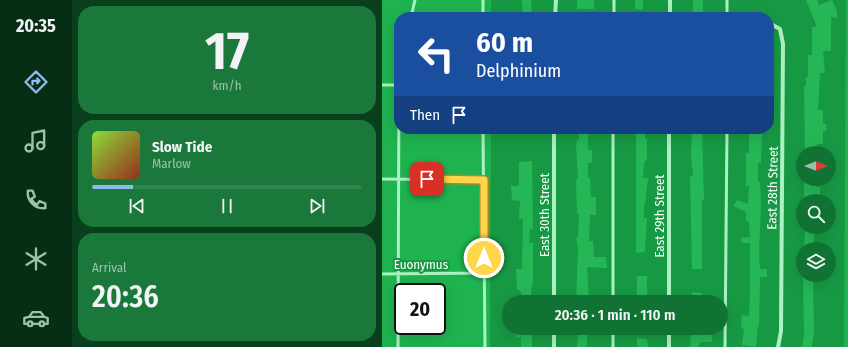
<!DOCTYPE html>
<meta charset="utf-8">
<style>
:root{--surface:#117333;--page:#1a783b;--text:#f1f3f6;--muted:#9cc2ac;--line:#30854e;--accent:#90b9f0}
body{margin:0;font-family:"Fira Sans Condensed",sans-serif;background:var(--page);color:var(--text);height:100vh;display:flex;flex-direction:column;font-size:15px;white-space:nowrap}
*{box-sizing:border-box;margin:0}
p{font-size:13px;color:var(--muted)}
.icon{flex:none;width:22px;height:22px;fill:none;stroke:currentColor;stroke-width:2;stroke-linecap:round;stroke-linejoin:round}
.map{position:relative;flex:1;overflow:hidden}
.drawer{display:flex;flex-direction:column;gap:6px;padding:6px;background:#093f1c;width:310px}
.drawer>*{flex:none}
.guide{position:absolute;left:12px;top:12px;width:380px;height:122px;border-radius:16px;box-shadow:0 4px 16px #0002;background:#1a4fa0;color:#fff;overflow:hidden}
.needle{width:26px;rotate:90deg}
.controls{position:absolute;left:414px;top:146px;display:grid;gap:8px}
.controls a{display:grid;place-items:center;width:40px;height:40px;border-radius:50%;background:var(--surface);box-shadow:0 4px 16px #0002;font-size:20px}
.speed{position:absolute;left:12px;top:283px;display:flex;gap:8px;font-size:20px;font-weight:700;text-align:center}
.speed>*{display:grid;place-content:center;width:52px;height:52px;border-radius:50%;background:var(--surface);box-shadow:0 4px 16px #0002;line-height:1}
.speed .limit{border:2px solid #111;border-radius:6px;background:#fff;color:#111}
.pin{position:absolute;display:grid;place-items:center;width:34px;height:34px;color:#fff;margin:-17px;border-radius:8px;box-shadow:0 2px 6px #0006}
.me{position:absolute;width:44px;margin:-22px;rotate:0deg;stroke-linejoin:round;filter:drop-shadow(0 0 3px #0008)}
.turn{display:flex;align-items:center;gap:14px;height:84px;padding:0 16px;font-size:18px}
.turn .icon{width:52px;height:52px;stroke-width:2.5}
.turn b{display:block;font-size:28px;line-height:34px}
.then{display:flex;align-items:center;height:38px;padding:0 16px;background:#0003;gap:8px;font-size:15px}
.big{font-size:30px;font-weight:600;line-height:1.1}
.drawer .widget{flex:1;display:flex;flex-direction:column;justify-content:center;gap:6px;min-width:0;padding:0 14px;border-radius:16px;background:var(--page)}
.drawer .dial{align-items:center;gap:0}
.dial b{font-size:52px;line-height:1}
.song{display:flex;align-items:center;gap:12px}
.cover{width:48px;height:48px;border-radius:6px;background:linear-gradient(135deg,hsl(90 70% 55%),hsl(10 70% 35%))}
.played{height:4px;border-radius:2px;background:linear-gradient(90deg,var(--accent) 15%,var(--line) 15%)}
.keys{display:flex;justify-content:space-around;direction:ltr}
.trip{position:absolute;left:120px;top:295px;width:226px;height:40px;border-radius:20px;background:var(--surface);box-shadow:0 4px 16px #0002;font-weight:600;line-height:40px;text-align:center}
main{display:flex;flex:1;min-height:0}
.tab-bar{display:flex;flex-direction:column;width:72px;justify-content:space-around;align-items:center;background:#072e14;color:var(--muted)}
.tab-bar .icon{width:28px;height:28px}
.tab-bar .on{color:var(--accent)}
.tab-bar b{font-size:18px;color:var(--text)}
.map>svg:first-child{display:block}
.green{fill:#1fb350;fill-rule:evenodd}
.building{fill:#25b756}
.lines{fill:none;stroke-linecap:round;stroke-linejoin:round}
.lane{stroke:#abf2c2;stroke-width:3}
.street{stroke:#abf2c2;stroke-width:4}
.route-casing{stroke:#a68a30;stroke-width:10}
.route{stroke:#ffd54a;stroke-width:7}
.labels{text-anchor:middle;stroke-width:4;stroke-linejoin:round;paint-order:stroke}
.street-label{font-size:13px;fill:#fff;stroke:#179944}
</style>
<main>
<nav class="tab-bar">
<b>20:35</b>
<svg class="icon on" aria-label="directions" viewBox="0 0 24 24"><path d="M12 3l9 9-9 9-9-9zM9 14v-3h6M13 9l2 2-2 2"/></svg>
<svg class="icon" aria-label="music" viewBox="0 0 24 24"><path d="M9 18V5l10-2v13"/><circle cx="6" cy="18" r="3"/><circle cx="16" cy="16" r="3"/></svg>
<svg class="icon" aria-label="phone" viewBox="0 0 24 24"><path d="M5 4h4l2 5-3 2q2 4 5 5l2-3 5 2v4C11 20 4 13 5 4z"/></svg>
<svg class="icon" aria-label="climate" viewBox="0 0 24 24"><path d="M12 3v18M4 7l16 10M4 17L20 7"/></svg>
<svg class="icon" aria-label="car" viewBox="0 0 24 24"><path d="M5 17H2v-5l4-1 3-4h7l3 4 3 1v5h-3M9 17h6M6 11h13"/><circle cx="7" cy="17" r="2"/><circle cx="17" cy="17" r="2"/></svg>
</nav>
<section class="drawer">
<div class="widget dial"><b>17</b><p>km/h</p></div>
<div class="widget">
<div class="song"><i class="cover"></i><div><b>Slow Tide</b><p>Marlow</p></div></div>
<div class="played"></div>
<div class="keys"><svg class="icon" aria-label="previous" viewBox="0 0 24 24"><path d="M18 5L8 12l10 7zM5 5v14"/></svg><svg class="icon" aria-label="pause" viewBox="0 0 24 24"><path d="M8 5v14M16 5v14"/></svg><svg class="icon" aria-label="next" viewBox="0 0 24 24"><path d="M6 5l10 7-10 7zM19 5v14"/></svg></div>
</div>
<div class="widget"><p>Arrival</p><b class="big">20:36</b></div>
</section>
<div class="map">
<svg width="466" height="347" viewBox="0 0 466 347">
<rect width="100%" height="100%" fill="#179944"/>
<path class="green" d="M 0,0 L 109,0 L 109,17 L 17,17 L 17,129 L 109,129 L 108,347 L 0,347 ZM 21,292 L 55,292 L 55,326 L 21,326 Z
M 464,0 L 466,0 L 466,347 L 462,347 Z"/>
<path class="building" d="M 140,0 L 149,0 L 150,17 L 141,17 Z
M 195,0 L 212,0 L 212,9 L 195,9 Z
M 253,0 L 261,0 L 261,10 L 253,9 Z
M 311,0 L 321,0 L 321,12 L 311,12 Z
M 424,0 L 435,0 L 437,5 L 450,0 L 455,11 L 455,18 L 449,17 L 449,51 L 441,51 L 443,73 L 438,73 L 436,110 L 441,110 L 441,124 L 444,124 L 444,131 L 441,131 L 441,144 L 435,144 L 435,153 L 423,153 L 422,86 L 424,86 L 424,77 L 426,77 L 426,55 L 430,55 L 430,27 L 435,27 Z
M 196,129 L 206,129 L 206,150 L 210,150 L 210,163 L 206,163 L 206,178 L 208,178 L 209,197 L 214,197 L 214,215 L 208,215 L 207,241 L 211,241 L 212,257 L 224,257 L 225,268 L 205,267 L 207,302 L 194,302 L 196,249 L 194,237 L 196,237 L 197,214 L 195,214 L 194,179 L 196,179 L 194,147 L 195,140 L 197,140 Z
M 254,129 L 263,129 L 263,138 L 265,138 L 265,159 L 262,163 L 261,178 L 266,178 L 263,204 L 262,204 L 262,218 L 265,218 L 263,252 L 254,253 Z
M 310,129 L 320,129 L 322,200 L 320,200 L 320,269 L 310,269 L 308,176 L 311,176 L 309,156 Z
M 367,131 L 380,131 L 379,163 L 376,163 L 376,182 L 378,182 L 379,201 L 377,257 L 378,269 L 385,269 L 385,277 L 378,277 L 378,281 L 377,326 L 376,326 L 374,347 L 360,345 L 362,329 L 359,328 L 360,315 L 367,316 L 368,294 L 368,243 L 360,243 L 359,238 L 368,237 L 367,221 L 364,221 L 364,212 L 352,206 L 355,200 L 366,204 L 367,186 L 364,186 L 364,153 L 367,153 Z
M 150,161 L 151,229 L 148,229 L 147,243 L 151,243 L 151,278 L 148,302 L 140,302 L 139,292 L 135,289 L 134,269 L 140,269 L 141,219 L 137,219 L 138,201 L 130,200 L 129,186 L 137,186 L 137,162 Z
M 422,179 L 434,179 L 434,187 L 438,187 L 438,201 L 422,201 Z
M 423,227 L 432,227 L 432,249 L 422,249 Z
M 421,275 L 431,275 L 432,331 L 430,347 L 420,347 L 422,334 Z
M 255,276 L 265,276 L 265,302 L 255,302 Z
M 310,292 L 320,293 L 320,302 L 309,302 Z
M 134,328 L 150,328 L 150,347 L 139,347 L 139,337 L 134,338 Z
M 193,328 L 205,328 L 205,347 L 195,347 L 196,335 L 193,335 Z
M 309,328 L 330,328 L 330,342 L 318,342 L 317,347 L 308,347 Z
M 255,338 L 265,339 L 266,347 L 255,347 Z"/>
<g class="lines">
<path class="lane" d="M 101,0 L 101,17
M 345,0 L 345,17
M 29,17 L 33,0
M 232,17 L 232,0
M 0,85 L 17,85
M 101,129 L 103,347
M 0,179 L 102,180
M 0,274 L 102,273
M 231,302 L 231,129
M 16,347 L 17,79
M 231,347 L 231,328
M 343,347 L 345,129"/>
<path class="street" d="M 173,17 L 174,0
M 288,17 L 288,0
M 387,23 L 398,29 L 401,44 L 399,331 L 396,347
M 287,129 L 287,302
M 172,302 L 172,129
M 172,347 L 172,328
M 287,347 L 287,328"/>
</g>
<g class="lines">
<defs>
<path id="route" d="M 45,179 L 102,180 L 102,258"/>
</defs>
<use href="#route" class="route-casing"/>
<use href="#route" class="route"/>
</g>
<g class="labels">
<g class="street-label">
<text transform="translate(390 188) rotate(-89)" y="5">East 28th Street</text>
<text transform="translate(162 215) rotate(-90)" y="5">East 30th Street</text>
<text transform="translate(277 216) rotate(-90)" y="5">East 29th Street</text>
<text x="39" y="269">Euonymus</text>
</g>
</g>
</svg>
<div class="controls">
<a><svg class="needle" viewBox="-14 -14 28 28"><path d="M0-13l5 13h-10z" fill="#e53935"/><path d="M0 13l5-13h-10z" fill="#9cc2ac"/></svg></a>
<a><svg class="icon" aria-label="search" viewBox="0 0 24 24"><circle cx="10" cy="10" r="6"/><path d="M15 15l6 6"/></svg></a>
<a><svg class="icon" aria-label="layers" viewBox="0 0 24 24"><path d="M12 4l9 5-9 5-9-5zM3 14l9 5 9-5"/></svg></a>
</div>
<div class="speed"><div class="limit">20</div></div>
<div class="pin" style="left:45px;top:179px;background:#d93025"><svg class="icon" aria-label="arrive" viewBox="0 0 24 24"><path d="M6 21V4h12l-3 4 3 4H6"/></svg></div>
<svg class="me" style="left:102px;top:258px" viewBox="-20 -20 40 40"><circle r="17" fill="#ffd54a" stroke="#fff" stroke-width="3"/><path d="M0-11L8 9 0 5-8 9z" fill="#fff"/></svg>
<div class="trip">20:36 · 1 min · 110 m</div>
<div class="guide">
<div class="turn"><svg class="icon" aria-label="left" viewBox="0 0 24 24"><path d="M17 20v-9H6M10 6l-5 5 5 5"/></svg><div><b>60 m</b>Delphinium</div></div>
<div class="then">Then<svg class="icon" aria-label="arrive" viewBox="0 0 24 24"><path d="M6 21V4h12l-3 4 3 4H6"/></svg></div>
</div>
</div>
</main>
